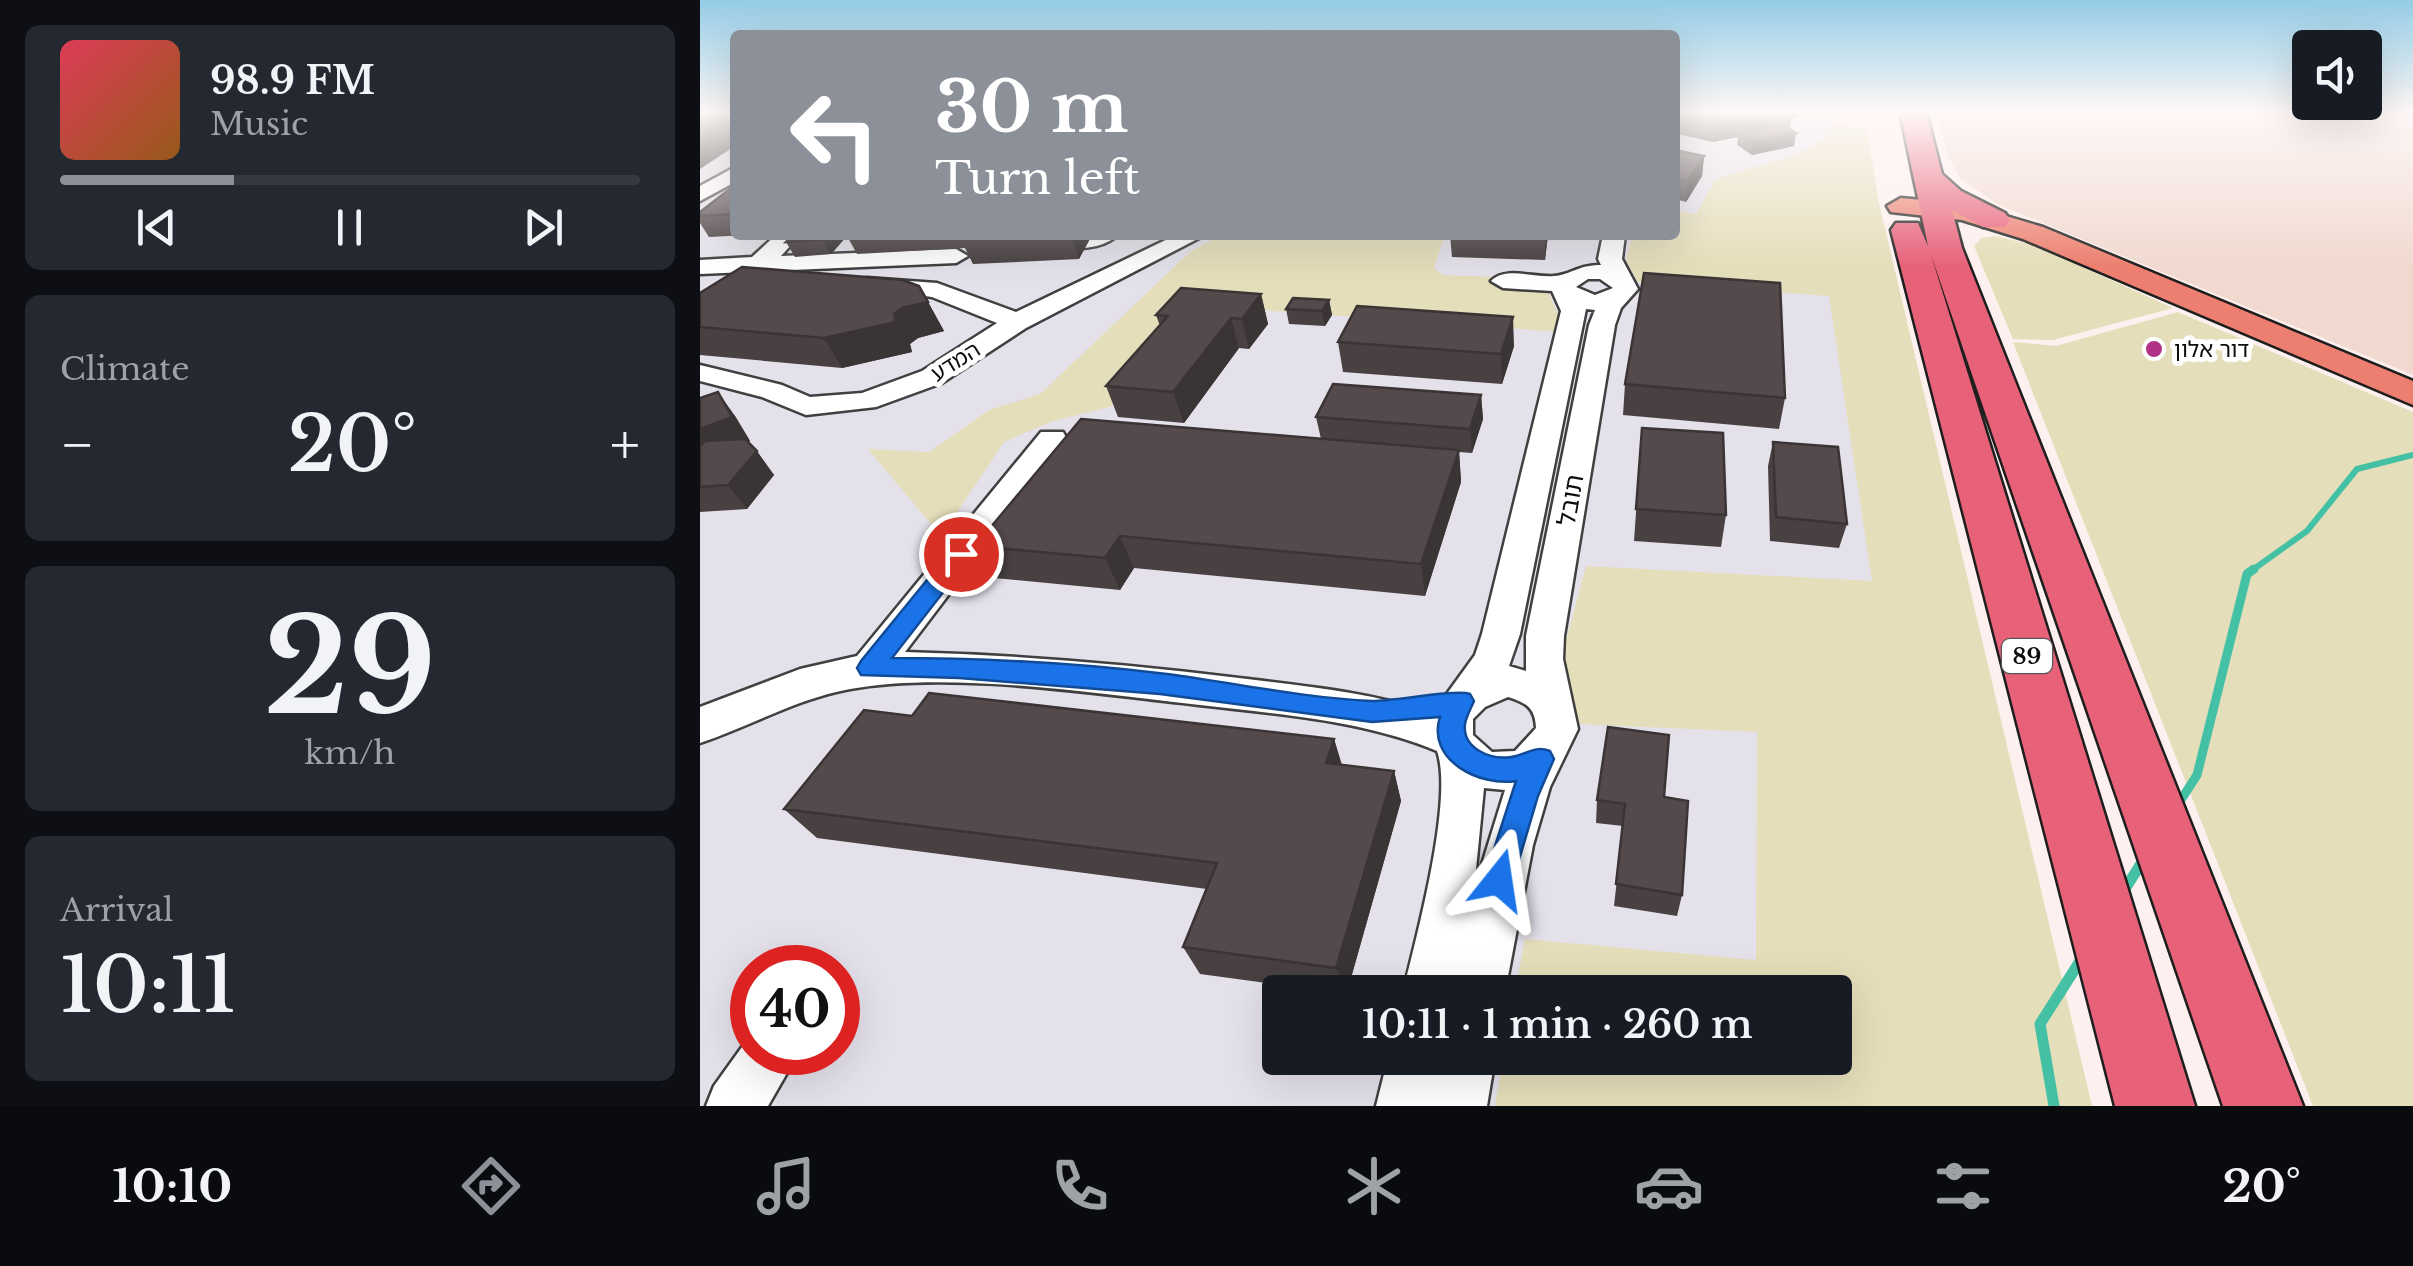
<!DOCTYPE html>
<meta charset="utf-8">
<style>
:root{--surface:#171b24;--page:#242831;--text:#f1f3f6;--muted:#9ea1a6;--line:#363941;--accent:#8c9099}
body{margin:0;font-family:"Libre Baskerville","Noto Sans Hebrew",serif;background:var(--page);color:var(--text);height:100vh;display:flex;flex-direction:column;font-size:38px;white-space:nowrap}
*{box-sizing:border-box;margin:0}
p{font-size:32px;color:var(--muted)}
.icon{flex:none;width:55px;height:55px;fill:none;stroke:currentColor;stroke-width:2;stroke-linecap:round;stroke-linejoin:round}
.map{position:relative;flex:1;overflow:hidden}
.panel{display:flex;flex-direction:column;gap:25px;padding:25px;background:#0d0f14;width:700px}
.panel>*{flex:none}
.hud{position:absolute;left:30px;top:30px;width:950px;height:210px;border-radius:10px;box-shadow:0 10px 40px #0002;background:#8c9099;color:#fff;overflow:hidden}
.buttons{position:absolute;left:1592px;top:30px;display:grid;gap:20px}
.buttons a{display:grid;place-items:center;width:90px;height:90px;border-radius:10px;background:var(--surface);box-shadow:0 10px 40px #0002;font-size:50px}
.speed{position:absolute;left:30px;top:945px;display:flex;gap:20px;font-size:50px;font-weight:700;text-align:center}
.speed>*{display:grid;place-content:center;width:130px;height:130px;border-radius:50%;background:var(--surface);box-shadow:0 10px 40px #0002;line-height:1}
.speed .limit{border:15px solid #d22;background:#fff;color:#111}
.pin{position:absolute;display:grid;place-items:center;width:85px;height:85px;color:#fff;margin:-42px;border:5px solid #fff;border-radius:50%;box-shadow:0 2px 10px #0007}
.me{position:absolute;width:110px;margin:-55px;rotate:15deg;stroke-linejoin:round;filter:drop-shadow(0 0 8px #0008)}
.turn{display:flex;align-items:center;gap:35px;height:210px;padding:0 40px;font-size:45px}
.turn .icon{width:130px;height:130px;stroke-width:2.5}
.turn b{display:block;font-size:70px;line-height:85px}
.big{font-size:75px;font-weight:600;line-height:1.1}
.panel .tile{flex:1;display:flex;flex-direction:column;justify-content:center;gap:15px;min-width:0;padding:0 35px;border-radius:15px;background:var(--page)}
.panel .dial{align-items:center;gap:0}
.dial b{font-size:130px;line-height:1}
.song{display:flex;align-items:center;gap:30px}
.cover{width:120px;height:120px;border-radius:15px;background:linear-gradient(135deg,hsl(350 70% 55%),hsl(30 70% 35%))}
.played{height:10px;border-radius:5px;background:linear-gradient(90deg,var(--accent) 30%,var(--line) 30%)}
.keys{display:flex;justify-content:space-around;direction:ltr}
.heat{display:flex;justify-content:space-between;align-items:center;font-size:55px;direction:ltr}
.trip{position:absolute;left:562px;top:975px;width:590px;height:100px;border-radius:10px;background:var(--surface);box-shadow:0 10px 40px #0002;font-weight:600;line-height:100px;text-align:center}
.tabs{display:flex;height:160px;justify-content:space-around;align-items:center;background:#090b0e;color:var(--muted)}
.tabs .icon{width:70px;height:70px}
.tabs .active{color:var(--accent)}
.tabs b{font-size:45px;color:var(--text)}
main{display:flex;flex:1;min-height:0}
.map>svg:first-child{display:block}
.industrial{fill:#e4e1eb;fill-rule:evenodd}
.farmland{fill:#f1d9d0}
.green{fill:#e5deba}
.lines{fill:none;stroke-linecap:round;stroke-linejoin:round}
.stream-far2{stroke:#44c1a4;stroke-width:6}
.stream-far1{stroke:#44c1a4;stroke-width:9}
.stream{stroke:#44c1a4;stroke-width:11}
.minor-casing{stroke:#404040;stroke-width:5}
.major-casing{stroke:#1e1e1e;stroke-width:5}
.highway-casing{stroke:#1e1e1e;stroke-width:5}
.minor{fill:#fff;fill-rule:evenodd}
.major{fill:#ec7f6f;fill-rule:evenodd}
.highway{fill:#e76279;fill-rule:evenodd}
.wall{fill:#484041}
.shaded-wall{fill:#3b3435}
.building{fill:#544a4c;stroke:#3b3435;stroke-width:2.5}
.route{fill:#1a73e8;stroke:#114b97;stroke-width:2.5}
.poi-dot{fill:#b03187;stroke:#fff;stroke-width:4}
.labels{text-anchor:middle;stroke-width:10;stroke-linejoin:round;paint-order:stroke}
.far-poi-label{font-size:22px;fill:#0d0d0d;stroke:#fff;text-anchor:start}
.far-street-label{font-size:22px;fill:#0d0d0d;stroke:#fff}
.shield{fill:#fff;stroke:#565656;stroke-width:2.5}
.shield-label{font-size:22px;font-weight:bold;fill:#0d0d0d}
.street-label{font-size:25px;fill:#0d0d0d;stroke:#fff}
</style>
<main>
<section class="panel">
<div class="tile">
<div class="song"><i class="cover"></i><div><b>98.9 FM</b><p>Music</p></div></div>
<div class="played"></div>
<div class="keys"><svg class="icon" aria-label="previous" viewBox="0 0 24 24"><path d="M18 5L8 12l10 7zM5 5v14"/></svg><svg class="icon" aria-label="pause" viewBox="0 0 24 24"><path d="M8 5v14M16 5v14"/></svg><svg class="icon" aria-label="next" viewBox="0 0 24 24"><path d="M6 5l10 7-10 7zM19 5v14"/></svg></div>
</div>
<div class="tile"><p>Climate</p>
<div class="heat"><a>−</a><b class="big">20°</b><a>+</a></div>
</div>
<div class="tile dial"><b>29</b><p>km/h</p></div>
<div class="tile"><p>Arrival</p><b class="big">10:11</b></div>
</section>
<div class="map">
<svg width="1713" height="1106" viewBox="0 0 1713 1106">
<rect width="100%" height="100%" fill="#fdf0ee"/>
<path class="industrial" d="M 0,112 L 35,112 L 35,235 L 975,235 L 975,112 L 1131,112 L 1210,394 L 1367,1106 L 0,1106 ZM 52,968 L 138,968 L 138,1052 L 52,1052 ZM 580,992 L 1135,992 L 1135,1058 L 580,1058 Z"/>
<path class="farmland" d="M 1237,112 L 1713,112 L 1713,375 L 1299,205 L 1262,180 L 1247,156 Z"/>
<path class="green" d="M 1136,125 L 1167,129 L 1179,203 L 1392,1106 L 795,1106 L 803,1058 L 1135,1058 L 1135,992 L 815,992 L 825,939 L 1056,960 L 1057,732 L 879,724 L 860,663 L 886,566 L 1172,581 L 1129,296 L 938,282 L 926,261 L 932,235 L 975,235 L 975,210 L 996,214 L 1015,180 C 1054,163 1110,162 1136,125 Z
M 521,235 L 745,235 L 734,268 L 743,275 L 847,279 C 847,300 862,309 859,332 L 493,305 L 410,407 L 353,421 L 304,442 L 241,536 L 168,449 L 229,452 L 289,410 L 340,394 L 490,252 Z
M 1295,236 L 1334,245 L 1473,308 L 1353,340 L 1313,339 L 1274,246 L 1281,238 Z
M 1478,312 L 1713,412 L 1713,1106 L 1613,1106 L 1313,342 L 1356,346 Z"/>
<g class="lines">
<path class="stream-far2" d="M 1551,571 L 1607,531 L 1657,469 L 1713,455"/>
<path class="stream-far1" d="M 1477,806 L 1497,775 L 1547,574 L 1554,569"/>
<path class="stream" d="M 1421,895 L 1446,856
M 1354,1106 L 1340,1024 L 1382,958"/>
<defs>
<path id="minor" d="M 35,167 L 35,182 L 0,201 L 0,186 Z
M 76,235 L 100,235 L 81,256 L 256,249 L 268,256 L 256,263 L 0,274 L 0,260 L 52,257 Z
M 381,235 L 417,235 C 409,245 386,250 373,247 L 370,242 Z
M 476,235 L 505,235 L 326,328 L 242,383 L 176,407 L 106,415 L 62,397 L 0,381 L 0,365 L 82,385 L 110,397 L 162,393 L 222,371 L 297,323 L 232,297 L 167,288 L 164,283 L 167,278 L 237,283 L 316,312 Z
M 903,235 L 925,235 L 922,259 L 938,289 L 921,308 L 915,325 L 864,636 L 863,659 L 878,729 L 850,787 L 833,845 L 805,992 L 703,992 C 716,939 754,799 737,751 C 661,719 573,714 491,704 C 391,693 247,671 150,689 C 96,699 51,726 0,743 L 0,707 L 100,669 L 157,656 L 341,432 L 363,432 L 367,439 L 205,652 C 317,655 428,664 539,678 C 605,686 670,692 733,713 L 775,655 L 782,634 L 861,311 L 852,291 L 803,288 L 791,281 C 806,266 834,278 854,276 C 871,275 877,265 901,265 L 898,259 ZM 888,279 L 900,279 L 913,288 L 895,295 L 876,287 ZM 886,309 L 895,310 L 889,325 L 826,636 L 826,671 L 809,666 L 820,634 ZM 808,697 C 826,703 835,707 836,728 L 815,751 L 792,752 L 773,735 L 773,719 L 785,707 ZM 784,788 L 805,790 L 774,890 Z
M 52,1033 L 52,1052 L 99,1052 L 68,1106 L 6,1106 L 14,1086 Z
M 688,1058 L 795,1058 L 787,1106 L 676,1106 Z"/>
<path id="major" d="M 1201,198 L 1265,204 L 1343,227 L 1713,381 L 1713,405 L 1323,239 L 1262,220 L 1191,212 L 1187,206 Z"/>
<path id="highway" d="M 1200,112 L 1226,112 L 1242,174 L 1261,191 L 1305,213 L 1310,220 L 1305,227 L 1283,227 L 1252,210 L 1262,248 L 1603,1106 L 1523,1106 L 1231,255 L 1495,1106 L 1415,1106 L 1191,230 L 1196,223 L 1218,223 L 1228,246 Z"/>
</defs>
<use href="#minor" class="minor-casing"/>
<use href="#major" class="major-casing"/>
<use href="#highway" class="highway-casing"/>
<use href="#minor" class="minor"/>
<use href="#major" class="major"/>
<use href="#highway" class="highway"/>
</g>
<path class="wall" d="M 975,112 L 1102,112 L 1091,119 L 1090,127 L 1086,128 L 1096,133 L 1094,146 L 1052,155 L 1037,145 L 1038,137 L 1013,142 L 977,134 L 975,133 Z
M 975,150 L 1004,156 L 1002,176 L 986,202 L 975,199 Z
M 35,185 L 35,235 L 48,235 L 9,237 L 0,223 L 0,212 Z
M 93,235 L 392,235 L 379,259 L 273,264 L 265,248 L 157,254 L 147,236 L 131,254 L 95,257 L 86,242 Z
M 750,235 L 848,235 L 845,260 L 752,257 Z
M 0,293 L 228,302 L 244,331 L 218,338 L 210,344 L 212,352 L 142,368 L 0,355 Z
M 561,294 L 568,324 L 549,349 L 539,348 L 484,423 L 418,417 L 406,386 L 460,326 L 456,315 Z
M 629,300 L 632,315 L 625,326 L 589,324 L 586,309 Z
M 638,342 L 814,346 L 802,384 L 643,372 Z
M 925,384 L 1085,398 L 1079,429 L 923,415 Z
M 781,395 L 783,419 L 772,453 L 759,452 L 761,482 L 725,596 L 434,568 L 420,590 L 294,578 L 275,546 L 621,439 L 616,417 Z
M 0,398 L 35,416 L 50,441 L 48,442 L 74,475 L 47,509 L 0,512 Z
M 942,428 L 1026,515 L 1021,547 L 934,541 Z
M 1073,442 L 1147,524 L 1139,548 L 1070,541 L 1068,466 Z
M 212,716 L 634,739 L 642,765 L 694,771 L 701,801 L 647,992 L 632,992 L 500,974 L 483,947 L 507,889 L 117,838 L 84,809 Z
M 964,797 L 982,895 L 977,916 L 914,906 L 923,826 L 896,823 L 897,800 Z"/>
<path class="shaded-wall" d="M 1047,112 L 1093,112 L 1090,127 L 1039,133 L 1038,137 L 1013,142 L 1016,118 Z
M 1094,112 L 1102,112 L 1093,119 Z
M 33,114 L 35,116 L 35,146 L 0,169 L 0,134 Z
M 1096,133 L 1094,146 L 1052,155 L 1054,142 Z
M 1004,156 L 1002,176 L 986,202 L 988,181 Z
M 127,235 L 146,235 L 147,236 L 131,254 L 122,240 Z
M 371,235 L 392,235 L 379,259 Z
M 845,235 L 848,235 L 845,260 Z
M 561,294 L 568,324 L 549,349 L 542,319 Z
M 629,300 L 632,315 L 625,326 L 622,311 Z
M 228,302 L 244,331 L 218,338 L 210,344 L 212,352 L 142,368 L 124,338 L 202,308 Z
M 813,317 L 814,346 L 802,384 L 801,354 Z
M 531,318 L 539,348 L 484,423 L 473,392 Z
M 18,392 L 35,416 L 50,441 L 0,460 L 0,429 Z
M 781,395 L 783,419 L 772,453 L 770,429 Z
M 759,450 L 761,482 L 725,596 L 721,564 Z
M 57,451 L 74,475 L 47,509 L 28,485 Z
M 420,536 L 434,568 L 420,590 L 405,558 Z
M 634,739 L 643,770 L 626,763 Z
M 694,771 L 701,801 L 647,992 L 646,992 L 636,968 Z"/>
<path class="building" d="M 986,112 L 1047,112 L 1016,118 Z
M 0,114 L 33,114 L 0,134 Z
M 1080,124 L 1096,133 L 1054,142 L 1039,133 Z
M 975,150 L 1004,156 L 988,181 L 975,179 Z
M 35,185 L 35,214 L 0,216 L 0,212 Z
M 93,235 L 127,235 L 122,240 L 86,242 Z
M 750,235 L 845,235 L 845,239 L 750,236 Z
M 42,267 L 203,280 L 219,286 L 228,302 L 202,308 L 194,314 L 196,322 L 124,338 L 0,327 L 0,293 Z
M 944,273 L 1080,283 L 1085,398 L 925,384 Z
M 481,288 L 561,294 L 542,319 L 531,318 L 473,392 L 406,386 L 468,316 L 456,315 Z
M 593,298 L 629,300 L 622,311 L 586,309 Z
M 657,306 L 813,317 L 801,354 L 638,342 Z
M 633,384 L 781,395 L 770,429 L 616,417 Z
M 18,392 L 32,417 L 0,429 L 0,398 Z
M 381,419 L 759,450 L 721,564 L 420,536 L 405,558 L 275,546 Z
M 942,428 L 1023,433 L 1026,515 L 936,509 Z
M 45,439 L 57,451 L 28,485 L 0,487 L 0,446 L 5,441 Z
M 1073,442 L 1138,447 L 1147,524 L 1076,517 Z
M 229,693 L 634,739 L 626,763 L 694,771 L 636,968 L 483,947 L 517,863 L 84,809 L 164,710 L 212,716 Z
M 908,727 L 969,735 L 964,797 L 988,801 L 982,895 L 916,884 L 925,804 L 897,800 Z"/>
<linearGradient id="sky" x2="0" y2="1"><stop stop-color="#94cce6"/><stop offset="0.42" stop-color="#fef8f7"/><stop offset="1" stop-color="#fef8f7" stop-opacity="0"/></linearGradient>
<rect width="1713" height="267" fill="url(#sky)"/>
<path class="route" d="M 261,546 L 269,548 L 273,554 L 269,559 L 192,658 C 283,658 377,663 467,674 C 535,683 604,698 672,701 C 695,701 756,689 770,694 L 774,701 C 771,708 766,717 765,724 C 762,749 791,760 811,757 C 826,755 834,745 850,751 L 854,759 L 838,796 L 810,890 L 799,894 L 788,890 L 784,880 L 816,781 C 780,787 726,760 740,717 L 672,722 L 460,694 L 259,678 L 161,675 L 157,668 L 161,661 L 253,548 Z"/>
<circle class="poi-dot" cx="1454" cy="349" r="10"/>
<g class="labels">
<g class="far-poi-label">
<text x="1474" y="357">דור אלון</text>
</g>
<g class="far-street-label">
<text transform="translate(255 361) rotate(-32)" y="8">המדע</text>
</g>
<rect class="shield" x="1302" y="639" width="50" height="34" rx="8"/>
<g class="shield-label">
<text x="1327" y="664">89</text>
</g>
<g class="street-label">
<text transform="translate(870 500) rotate(-80)" y="9">תובל</text>
</g>
</g>
</svg>
<div class="buttons">
<a><svg class="icon" aria-label="sound" viewBox="0 0 24 24"><path d="M4 9h4l5-4v14l-5-4H4zM17 9q2 3 0 6"/></svg></a>
</div>
<div class="speed"><div class="limit">40</div></div>
<div class="pin" style="left:261px;top:554px;background:#d93025"><svg class="icon" aria-label="arrive" viewBox="0 0 24 24"><path d="M6 21V4h12l-3 4 3 4H6"/></svg></div>
<svg class="me" style="left:799px;top:880px" viewBox="-20 -20 40 40"><path d="M0-17L14 15 0 8-14 15z" fill="#1a73e8" stroke="#fff" stroke-width="4"/></svg>
<div class="trip">10:11 · 1 min · 260 m</div>
<div class="hud">
<div class="turn"><svg class="icon" aria-label="left" viewBox="0 0 24 24"><path d="M17 20v-9H6M10 6l-5 5 5 5"/></svg><div><b>30 m</b>Turn left</div></div>
</div>
</div>
</main>
<nav class="tabs">
<b>10:10</b>
<svg class="icon active" aria-label="directions" viewBox="0 0 24 24"><path d="M12 3l9 9-9 9-9-9zM9 14v-3h6M13 9l2 2-2 2"/></svg>
<svg class="icon" aria-label="music" viewBox="0 0 24 24"><path d="M9 18V5l10-2v13"/><circle cx="6" cy="18" r="3"/><circle cx="16" cy="16" r="3"/></svg>
<svg class="icon" aria-label="phone" viewBox="0 0 24 24"><path d="M5 4h4l2 5-3 2q2 4 5 5l2-3 5 2v4C11 20 4 13 5 4z"/></svg>
<svg class="icon" aria-label="climate" viewBox="0 0 24 24"><path d="M12 3v18M4 7l16 10M4 17L20 7"/></svg>
<svg class="icon" aria-label="car" viewBox="0 0 24 24"><path d="M5 17H2v-5l4-1 3-4h7l3 4 3 1v5h-3M9 17h6M6 11h13"/><circle cx="7" cy="17" r="2"/><circle cx="17" cy="17" r="2"/></svg>
<svg class="icon" aria-label="filters" viewBox="0 0 24 24"><path d="M4 7h16M4 17h16"/><circle cx="9" cy="7" r="2"/><circle cx="15" cy="17" r="2"/></svg>
<b>20°</b>
</nav>
